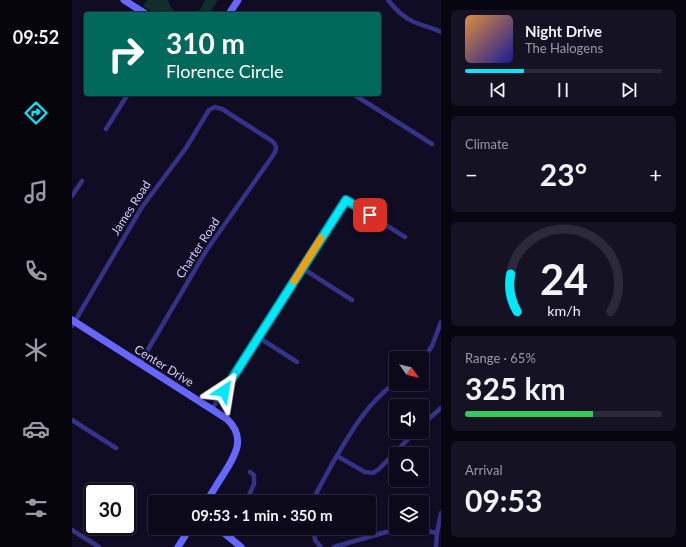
<!DOCTYPE html>
<meta charset="utf-8">
<style>
:root{--surface:#0c091b;--page:#151224;--text:#f1f3f6;--muted:#9a9aa3;--line:#2c2a3a;--accent:#00e8fa}
body{margin:0;font-family:Lato,sans-serif;background:var(--page);color:var(--text);height:100vh;display:flex;flex-direction:column;font-size:15px;white-space:nowrap}
*{box-sizing:border-box;margin:0}
p{font-size:13px;color:var(--muted)}
.icon{flex:none;width:22px;height:22px;fill:none;stroke:currentColor;stroke-width:2;stroke-linecap:round;stroke-linejoin:round}
.map{position:relative;flex:1;overflow:hidden}
.sheet{display:flex;flex-direction:column;gap:10px;padding:10px;background:#07050f;width:245px}
.sheet>*{flex:none}
.guide{position:absolute;left:12px;top:12px;width:297px;height:84px;border-radius:4px;box-shadow:0 1px 3px #0004,0 0 0 1px var(--line);background:#00695c;color:#fff;overflow:hidden}
.needle{width:26px;rotate:124deg}
.buttons{position:absolute;left:317px;top:351px;display:grid;gap:8px}
.buttons a{display:grid;place-items:center;width:40px;height:40px;border-radius:4px;background:var(--surface);box-shadow:0 1px 3px #0004,0 0 0 1px var(--line);font-size:20px}
.speed{position:absolute;left:12px;top:483px;display:flex;gap:8px;font-size:20px;font-weight:700;text-align:center}
.speed>*{display:grid;place-content:center;width:52px;height:52px;border-radius:50%;background:var(--surface);box-shadow:0 1px 3px #0004,0 0 0 1px var(--line);line-height:1}
.speed .limit{border:2px solid #111;border-radius:6px;background:#fff;color:#111}
.pin{position:absolute;display:grid;place-items:center;width:34px;height:34px;color:#fff;margin:-17px;border-radius:8px;box-shadow:0 2px 6px #0006}
.me{position:absolute;width:44px;margin:-22px;rotate:33deg;stroke-linejoin:round;filter:drop-shadow(0 0 3px #0008)}
.turn{display:flex;align-items:center;gap:14px;height:84px;padding:0 16px;font-size:18px}
.turn .icon{width:52px;height:52px;stroke-width:2.5}
.turn b{display:block;font-size:28px;line-height:34px}
.big{font-size:30px;font-weight:700;line-height:1.1}
.sheet .card{flex:1;display:flex;flex-direction:column;justify-content:center;gap:6px;min-width:0;padding:0 14px;border-radius:6px;background:var(--page)}
.sheet .dial{align-items:center;gap:0}
.dial svg{height:104px;overflow:visible;fill:none;stroke:var(--line);stroke-width:7;stroke-linecap:round;text-anchor:middle}
.dial text{fill:var(--text);stroke:none}
.song{display:flex;align-items:center;gap:12px}
.cover{width:48px;height:48px;border-radius:6px;background:linear-gradient(135deg,hsl(30 70% 55%),hsl(240 70% 35%))}
.played{height:4px;border-radius:2px;background:linear-gradient(90deg,var(--accent) 30%,var(--line) 30%)}
.keys{display:flex;justify-content:space-around;direction:ltr}
.heat{display:flex;justify-content:space-between;align-items:center;font-size:22px;direction:ltr}
.charge{height:6px;border-radius:3px;background:linear-gradient(90deg,#34c759 65%,var(--line) 0)}
.trip{position:absolute;left:76px;top:495px;width:228px;height:40px;border-radius:4px;background:var(--surface);box-shadow:0 1px 3px #0004,0 0 0 1px var(--line);font-weight:700;line-height:40px;text-align:center}
main{display:flex;flex:1;min-height:0}
.tab-bar{display:flex;flex-direction:column;width:72px;justify-content:space-around;align-items:center;background:#05040b;color:var(--muted)}
.tab-bar .icon{width:28px;height:28px}
.tab-bar .selected{color:var(--accent)}
.tab-bar b{font-size:18px;color:var(--text)}
.map>svg:first-child{display:block}
.green{fill:#0f2f2d}
.lines{fill:none;stroke-linecap:round;stroke-linejoin:round}
.street{stroke:#343387;stroke-width:4.5}
.secondary{stroke:#6667ff;stroke-width:7}
.route-casing{stroke:#0097a2;stroke-width:10}
.route{stroke:#00e8fa;stroke-width:7}
.slow{stroke:#f59e0b;stroke-width:7}
.labels{text-anchor:middle;stroke-width:4;stroke-linejoin:round;paint-order:stroke}
.street-label{font-size:12px;fill:#d3cfff;stroke:#100c24}
</style>
<main>
<nav class="tab-bar">
<b>09:52</b>
<svg class="icon selected" aria-label="directions" viewBox="0 0 24 24"><path d="M12 3l9 9-9 9-9-9zM9 14v-3h6M13 9l2 2-2 2"/></svg>
<svg class="icon" aria-label="music" viewBox="0 0 24 24"><path d="M9 18V5l10-2v13"/><circle cx="6" cy="18" r="3"/><circle cx="16" cy="16" r="3"/></svg>
<svg class="icon" aria-label="phone" viewBox="0 0 24 24"><path d="M5 4h4l2 5-3 2q2 4 5 5l2-3 5 2v4C11 20 4 13 5 4z"/></svg>
<svg class="icon" aria-label="climate" viewBox="0 0 24 24"><path d="M12 3v18M4 7l16 10M4 17L20 7"/></svg>
<svg class="icon" aria-label="car" viewBox="0 0 24 24"><path d="M5 17H2v-5l4-1 3-4h7l3 4 3 1v5h-3M9 17h6M6 11h13"/><circle cx="7" cy="17" r="2"/><circle cx="17" cy="17" r="2"/></svg>
<svg class="icon" aria-label="filters" viewBox="0 0 24 24"><path d="M4 7h16M4 17h16"/><circle cx="9" cy="7" r="2"/><circle cx="15" cy="17" r="2"/></svg>
</nav>
<div class="map">
<svg width="369" height="547" viewBox="0 0 369 547">
<rect width="100%" height="100%" fill="#100c24"/>
<path class="green" d="M 75,0 L 96,0 L 99,8 L 107,14 L 84,14 L 71,6 Z
M 133,0 L 146,0 L 137,14 L 122,14 L 128,10 Z"/>
<g class="lines">
<path class="street" d="M 316,0 C 323,9 331,17 342,22 C 352,26 360,28 369,32
M 281,94 L 360,144
M 34,129 L 56,94
M 0,196 L 10,181
M 230,268 L 280,300
M 0,326 L 70,207 L 114,148 L 137,110 L 143,107 L 150,109 L 200,141 C 205,145 205,149 202,154 L 134,251 L 68,363
M 186,337 L 225,362
M 350,361 L 360,346 L 369,322
M 140,409 L 274,200 L 333,237
M 0,420 L 44,448
M 350,425 L 369,408
M 265,456 L 293,472 L 301,473 L 307,469 L 343,432
M 174,502 L 182,484 L 182,475 L 178,472
M 241,502 C 245,489 253,478 259,466 C 277,435 294,404 324,382
M 241,528 L 243,540 L 249,547
M 0,530 L 27,547
M 159,538 L 167,528
M 262,547 L 314,532 L 345,529 L 365,533
M 364,547 L 365,533 L 369,513"/>
<path class="secondary" d="M 52,0 L 74,14
M 157,14 L 166,0
M 0,320 L 155,419 C 175,438 163,456 151,475 C 145,484 140,493 134,502
M 146,528 L 169,547
M 106,547 L 118,528"/>
</g>
<g class="lines">
<defs>
<path id="route" d="M 152,391 L 274,200 L 298,215"/>
</defs>
<use href="#route" class="route-casing"/>
<use href="#route" class="route"/>
<path class="slow" d="M 222,281 L 249,238"/>
</g>
<g class="labels">
<g class="street-label">
<text transform="translate(59 208) rotate(-57)" y="4">James Road</text>
<text transform="translate(126 248) rotate(-57)" y="4">Charter Road</text>
<text transform="translate(92 366) rotate(32)" y="4">Center Drive</text>
</g>
</g>
</svg>
<div class="buttons">
<a><svg class="needle" viewBox="-14 -14 28 28"><path d="M0-13l5 13h-10z" fill="#e53935"/><path d="M0 13l5-13h-10z" fill="#9a9aa3"/></svg></a>
<a><svg class="icon" aria-label="sound" viewBox="0 0 24 24"><path d="M4 9h4l5-4v14l-5-4H4zM17 9q2 3 0 6"/></svg></a>
<a><svg class="icon" aria-label="search" viewBox="0 0 24 24"><circle cx="10" cy="10" r="6"/><path d="M15 15l6 6"/></svg></a>
<a><svg class="icon" aria-label="layers" viewBox="0 0 24 24"><path d="M12 4l9 5-9 5-9-5zM3 14l9 5 9-5"/></svg></a>
</div>
<div class="speed"><div class="limit">30</div></div>
<div class="pin" style="left:298px;top:215px;background:#d93025"><svg class="icon" aria-label="arrive" viewBox="0 0 24 24"><path d="M6 21V4h12l-3 4 3 4H6"/></svg></div>
<svg class="me" style="left:152px;top:391px" viewBox="-20 -20 40 40"><path d="M0-17L14 15 0 8-14 15z" fill="#00e8fa" stroke="#fff" stroke-width="4"/></svg>
<div class="trip">09:53 · 1 min · 350 m</div>
<div class="guide">
<div class="turn"><svg class="icon" aria-label="right" viewBox="0 0 24 24"><path d="M7 20v-9h11M14 6l5 5-5 5"/></svg><div><b>310 m</b>Florence Circle</div></div>
</div>
</div>
<section class="sheet">
<div class="card">
<div class="song"><i class="cover"></i><div><b>Night Drive</b><p>The Halogens</p></div></div>
<div class="played"></div>
<div class="keys"><svg class="icon" aria-label="previous" viewBox="0 0 24 24"><path d="M18 5L8 12l10 7zM5 5v14"/></svg><svg class="icon" aria-label="pause" viewBox="0 0 24 24"><path d="M8 5v14M16 5v14"/></svg><svg class="icon" aria-label="next" viewBox="0 0 24 24"><path d="M6 5l10 7-10 7zM19 5v14"/></svg></div>
</div>
<div class="card"><p>Climate</p>
<div class="heat"><a>−</a><b class="big">23°</b><a>+</a></div>
</div>
<div class="card dial"><svg viewBox="0 0 100 80">
<path d="M14 69A42 42 0 1 1 86 69"/>
<path d="M14 69A42 42 0 0 1 9 40" stroke="#00e8fa"/>
<text x="50" y="56" font-size="32" font-weight="700">24</text>
<text x="50" y="72" font-size="11">km/h</text>
</svg></div>
<div class="card"><p>Range · 65%</p><b class="big">325 km</b><div class="charge"></div></div>
<div class="card"><p>Arrival</p><b class="big">09:53</b></div>
</section>
</main>
